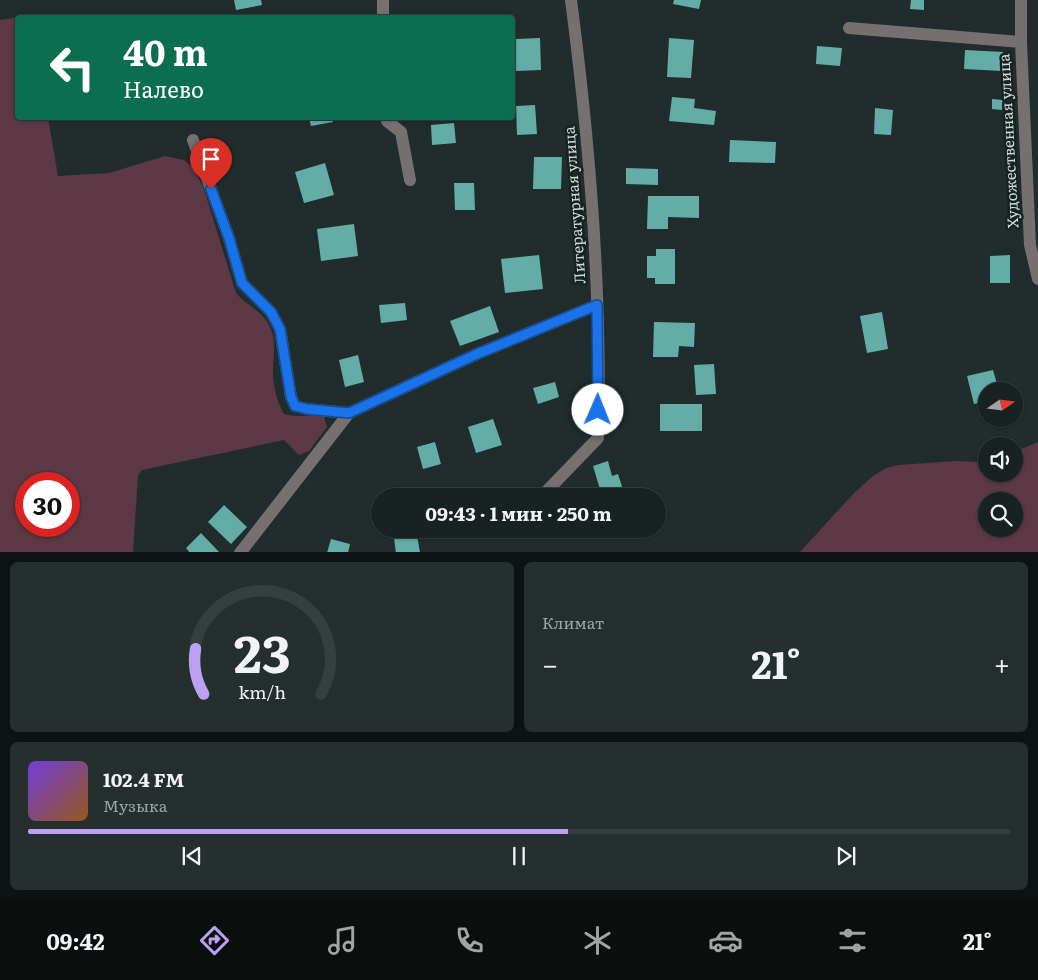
<!DOCTYPE html>
<html lang="ru">
<meta charset="utf-8">
<style>
:root{--surface:#182221;--page:#252f2e;--text:#f1f3f6;--muted:#9fa4a5;--line:#363f3f;--accent:#bca0f2}
body{margin:0;font-family:Literata,serif;background:var(--page);color:var(--text);height:100vh;display:flex;flex-direction:column;font-size:19px;white-space:nowrap}
*{box-sizing:border-box;margin:0}
p{font-size:16px;color:var(--muted)}
.icon{flex:none;width:28px;height:28px;fill:none;stroke:currentColor;stroke-width:2;stroke-linecap:round;stroke-linejoin:round}
.map{position:relative;height:552px;overflow:hidden}
.details{display:flex;flex-direction:column;gap:10px;padding:10px;background:#0d1312;flex:1}
.details>*{flex:none}
.guide{position:absolute;left:15px;top:15px;width:500px;height:105px;border-radius:5px;box-shadow:0 1px 4px #0004,0 0 0 1px var(--line);background:#0b6e4f;color:#fff;overflow:hidden}
.needle{width:32px;rotate:76deg}
.fabs{position:absolute;left:978px;top:382px;display:grid;gap:10px}
.fabs a{display:grid;place-items:center;width:45px;height:45px;border-radius:50%;background:var(--surface);box-shadow:0 1px 4px #0004,0 0 0 1px var(--line);font-size:25px}
.speed{position:absolute;left:15px;top:472px;display:flex;gap:10px;font-size:25px;font-weight:700;text-align:center}
.speed>*{display:grid;place-content:center;width:65px;height:65px;border-radius:50%;background:var(--surface);box-shadow:0 1px 4px #0004,0 0 0 1px var(--line);line-height:1}
.speed .limit{border:8px solid #d22;background:#fff;color:#111}
.pin{position:absolute;display:grid;place-items:center;width:42px;height:42px;color:#fff;margin:-51px -21px;border-radius:50% 50% 50% 0;rotate:-45deg;box-shadow:0 0 5px #0007}
.pin .icon{rotate:45deg}
.me{position:absolute;width:55px;margin:-28px;rotate:1deg;stroke-linejoin:round;filter:drop-shadow(0 0 4px #0008)}
.turn{display:flex;align-items:center;gap:18px;height:105px;padding:0 25px;font-size:22px}
.turn .icon{width:65px;height:65px;stroke-width:2.5}
.turn b{display:block;font-size:35px;line-height:42px}
.big{font-size:38px;font-weight:700;line-height:1.1}
.details .widget{flex:1;display:flex;flex-direction:column;justify-content:center;gap:8px;min-width:0;padding:0 18px;border-radius:8px;background:var(--page)}
.details .dial{align-items:center;gap:0}
.dial svg{height:130px;overflow:visible;fill:none;stroke:var(--line);stroke-width:7;stroke-linecap:round;text-anchor:middle}
.dial text{fill:var(--text);stroke:none}
.song{display:flex;align-items:center;gap:15px}
.cover{width:60px;height:60px;border-radius:8px;background:linear-gradient(135deg,hsl(260 70% 55%),hsl(30 70% 35%))}
.played{height:5px;border-radius:2px;background:linear-gradient(90deg,var(--accent) 55%,var(--line) 55%)}
.keys{display:flex;justify-content:space-around;direction:ltr}
.heat{display:flex;justify-content:space-between;align-items:center;font-size:28px;direction:ltr}
.details .tiles{flex:1;display:grid;gap:10px;grid-template-columns:1fr 1fr}
.widget:last-child{grid-column:span 2}
.trip{position:absolute;left:371px;top:488px;width:295px;height:50px;border-radius:25px;background:var(--surface);box-shadow:0 1px 4px #0004,0 0 0 1px var(--line);font-weight:700;line-height:50px;text-align:center}
.tabs{display:flex;height:80px;justify-content:space-around;align-items:center;background:#0a0e0d;color:var(--muted)}
.tabs .icon{width:35px;height:35px}
.tabs .active{color:var(--accent)}
.tabs b{font-size:22px;color:var(--text)}
.map>svg:first-child{display:block}
.green{fill:#5d3845;fill-rule:evenodd}
.building{fill:#64ada7}
.lines{fill:none;stroke-linecap:round;stroke-linejoin:round}
.minor{stroke:#767071;stroke-width:12}
.route-casing{stroke:#114b97;stroke-width:12}
.route{stroke:#1a73e8;stroke-width:9}
.labels{text-anchor:middle;stroke-width:5;stroke-linejoin:round;paint-order:stroke}
.street-label{font-size:15px;fill:#d2dad9;stroke:#172322}
</style>
<div class="map">
<svg width="1038" height="553" viewBox="0 0 1038 553">
<rect width="100%" height="100%" fill="#202d2c"/>
<path class="green" d="M 32,15 L 32,17 L 18,18 L 18,118 L 48,118 L 58,176 L 109,173 L 165,156 L 184,160 L 192,167 L 203,186 L 236,293 C 245,304 260,310 267,322 C 278,338 273,355 273,372 C 273,386 277,402 284,414 C 297,418 310,414 324,417 L 327,427 L 309,451 L 299,455 L 284,440 L 142,470 L 138,476 L 133,552 L 0,553 L 0,20 ZM 26,484 L 69,484 L 69,526 L 26,526 Z
M 1038,442 L 1038,552 L 800,552 L 854,493 L 873,476 L 886,468 L 898,465 L 956,461 L 977,462 L 986,460 L 986,474 L 1014,474 L 1014,452 ZM 986,501 L 1014,501 L 1014,529 L 986,529 Z"/>
<path class="building" d="M 234,0 L 261,0 L 262,5 L 236,10 Z
M 674,0 L 701,0 L 699,9 L 673,4 Z
M 911,0 L 924,0 L 924,10 L 910,9 Z
M 540,38 L 541,70 L 516,71 L 516,39 Z
M 669,38 L 694,40 L 691,78 L 667,77 Z
M 817,46 L 842,48 L 840,66 L 816,64 Z
M 965,50 L 1003,52 L 1002,71 L 964,69 Z
M 672,97 L 695,99 L 694,108 L 716,111 L 714,125 L 669,121 Z
M 992,99 L 1003,100 L 1002,110 L 992,109 Z
M 535,105 L 537,134 L 517,135 L 516,106 Z
M 875,108 L 893,110 L 891,135 L 874,134 Z
M 309,118 L 332,118 L 333,122 L 311,126 Z
M 454,123 L 456,143 L 432,145 L 431,125 Z
M 730,140 L 776,142 L 775,163 L 729,162 Z
M 534,157 L 562,157 L 561,189 L 533,189 Z
M 325,163 L 334,195 L 304,203 L 295,172 Z
M 626,168 L 658,169 L 658,185 L 626,184 Z
M 454,183 L 474,183 L 475,210 L 455,210 Z
M 648,196 L 699,196 L 699,218 L 668,217 L 668,229 L 647,229 Z
M 354,224 L 358,256 L 321,261 L 317,229 Z
M 656,249 L 675,249 L 675,284 L 655,284 L 655,278 L 647,278 L 647,256 L 656,256 Z
M 539,255 L 543,289 L 505,293 L 501,259 Z
M 1010,255 L 1010,283 L 990,283 L 990,256 Z
M 405,303 L 407,320 L 381,323 L 379,305 Z
M 490,306 L 499,332 L 460,346 L 450,321 Z
M 882,312 L 888,349 L 867,353 L 860,316 Z
M 654,322 L 695,323 L 694,347 L 679,346 L 678,357 L 653,357 Z
M 358,355 L 364,382 L 345,387 L 339,360 Z
M 714,364 L 716,394 L 696,395 L 694,365 Z
M 993,370 L 999,391 L 986,391 L 986,401 L 974,404 L 967,376 Z
M 555,382 L 559,397 L 538,404 L 533,388 Z
M 660,404 L 702,404 L 702,431 L 660,431 Z
M 493,419 L 502,445 L 476,453 L 468,427 Z
M 435,442 L 441,464 L 423,469 L 417,447 Z
M 608,461 L 612,476 L 618,474 L 625,496 L 602,496 L 593,466 Z
M 224,505 L 247,527 L 231,544 L 208,522 Z
M 403,529 L 416,529 L 420,553 L 396,553 L 393,530 Z
M 201,533 L 220,553 L 190,553 L 186,548 Z
M 331,539 L 350,544 L 348,553 L 327,553 Z"/>
<g class="lines">
<path class="minor" d="M 383,0 L 383,18
M 1021,0 L 1021,42 L 1030,245 L 1038,279
M 849,28 L 1021,42
M 387,118 L 387,121 L 401,132 L 410,180
M 193,140 L 229,238 L 242,283 L 271,312 L 280,329 L 291,397 L 295,406 L 307,409 L 349,413
M 542,496 L 598,438 C 602,292 590,145 571,0
M 240,553 L 349,413 L 477,354 L 597,305"/>
</g>
<g class="lines">
<defs>
<path id="route" d="M 211,189 L 229,238 L 242,283 L 271,312 L 280,329 L 291,397 L 295,406 L 307,409 L 349,413 L 477,354 L 597,305 L 598,410"/>
</defs>
<use href="#route" class="route-casing"/>
<use href="#route" class="route"/>
</g>
<g class="labels">
<g class="street-label">
<text transform="translate(1009 141) rotate(-93)" y="5">Художественная улица</text>
<text transform="translate(575 205) rotate(-94)" y="5">Литературная улица</text>
</g>
</g>
</svg>
<div class="fabs">
<a><svg class="needle" viewBox="-14 -14 28 28"><path d="M0-13l5 13h-10z" fill="#e53935"/><path d="M0 13l5-13h-10z" fill="#9fa4a5"/></svg></a>
<a><svg class="icon" aria-label="sound" viewBox="0 0 24 24"><path d="M4 9h4l5-4v14l-5-4H4zM17 9q2 3 0 6"/></svg></a>
<a><svg class="icon" aria-label="search" viewBox="0 0 24 24"><circle cx="10" cy="10" r="6"/><path d="M15 15l6 6"/></svg></a>
</div>
<div class="speed"><div class="limit">30</div></div>
<div class="pin" style="left:211px;top:189px;background:#d93025"><svg class="icon" aria-label="arrive" viewBox="0 0 24 24"><path d="M6 21V4h12l-3 4 3 4H6"/></svg></div>
<svg class="me" style="left:598px;top:410px" viewBox="-20 -20 40 40"><circle r="19" fill="#fff"/><path d="M0-13L10 11 0 6-10 11z" fill="#1a73e8"/></svg>
<div class="trip">09:43 · 1 мин · 250 m</div>
<div class="guide">
<div class="turn"><svg class="icon" aria-label="left" viewBox="0 0 24 24"><path d="M17 20v-9H6M10 6l-5 5 5 5"/></svg><div><b>40 m</b>Налево</div></div>
</div>
</div>
<section class="details">
<div class="tiles">
<div class="widget dial"><svg viewBox="0 0 100 80">
<path d="M14 69A42 42 0 1 1 86 69"/>
<path d="M14 69A42 42 0 0 1 9 41" stroke="#bca0f2"/>
<text x="50" y="56" font-size="32" font-weight="700">23</text>
<text x="50" y="72" font-size="11">km/h</text>
</svg></div>
<div class="widget"><p>Климат</p>
<div class="heat"><a>−</a><b class="big">21°</b><a>+</a></div>
</div>
<div class="widget">
<div class="song"><i class="cover"></i><div><b>102.4 FM</b><p>Музыка</p></div></div>
<div class="played"></div>
<div class="keys"><svg class="icon" aria-label="previous" viewBox="0 0 24 24"><path d="M18 5L8 12l10 7zM5 5v14"/></svg><svg class="icon" aria-label="pause" viewBox="0 0 24 24"><path d="M8 5v14M16 5v14"/></svg><svg class="icon" aria-label="next" viewBox="0 0 24 24"><path d="M6 5l10 7-10 7zM19 5v14"/></svg></div>
</div>
</div>
</section>
<nav class="tabs">
<b>09:42</b>
<svg class="icon active" aria-label="directions" viewBox="0 0 24 24"><path d="M12 3l9 9-9 9-9-9zM9 14v-3h6M13 9l2 2-2 2"/></svg>
<svg class="icon" aria-label="music" viewBox="0 0 24 24"><path d="M9 18V5l10-2v13"/><circle cx="6" cy="18" r="3"/><circle cx="16" cy="16" r="3"/></svg>
<svg class="icon" aria-label="phone" viewBox="0 0 24 24"><path d="M5 4h4l2 5-3 2q2 4 5 5l2-3 5 2v4C11 20 4 13 5 4z"/></svg>
<svg class="icon" aria-label="climate" viewBox="0 0 24 24"><path d="M12 3v18M4 7l16 10M4 17L20 7"/></svg>
<svg class="icon" aria-label="car" viewBox="0 0 24 24"><path d="M5 17H2v-5l4-1 3-4h7l3 4 3 1v5h-3M9 17h6M6 11h13"/><circle cx="7" cy="17" r="2"/><circle cx="17" cy="17" r="2"/></svg>
<svg class="icon" aria-label="filters" viewBox="0 0 24 24"><path d="M4 7h16M4 17h16"/><circle cx="9" cy="7" r="2"/><circle cx="15" cy="17" r="2"/></svg>
<b>21°</b>
</nav>
